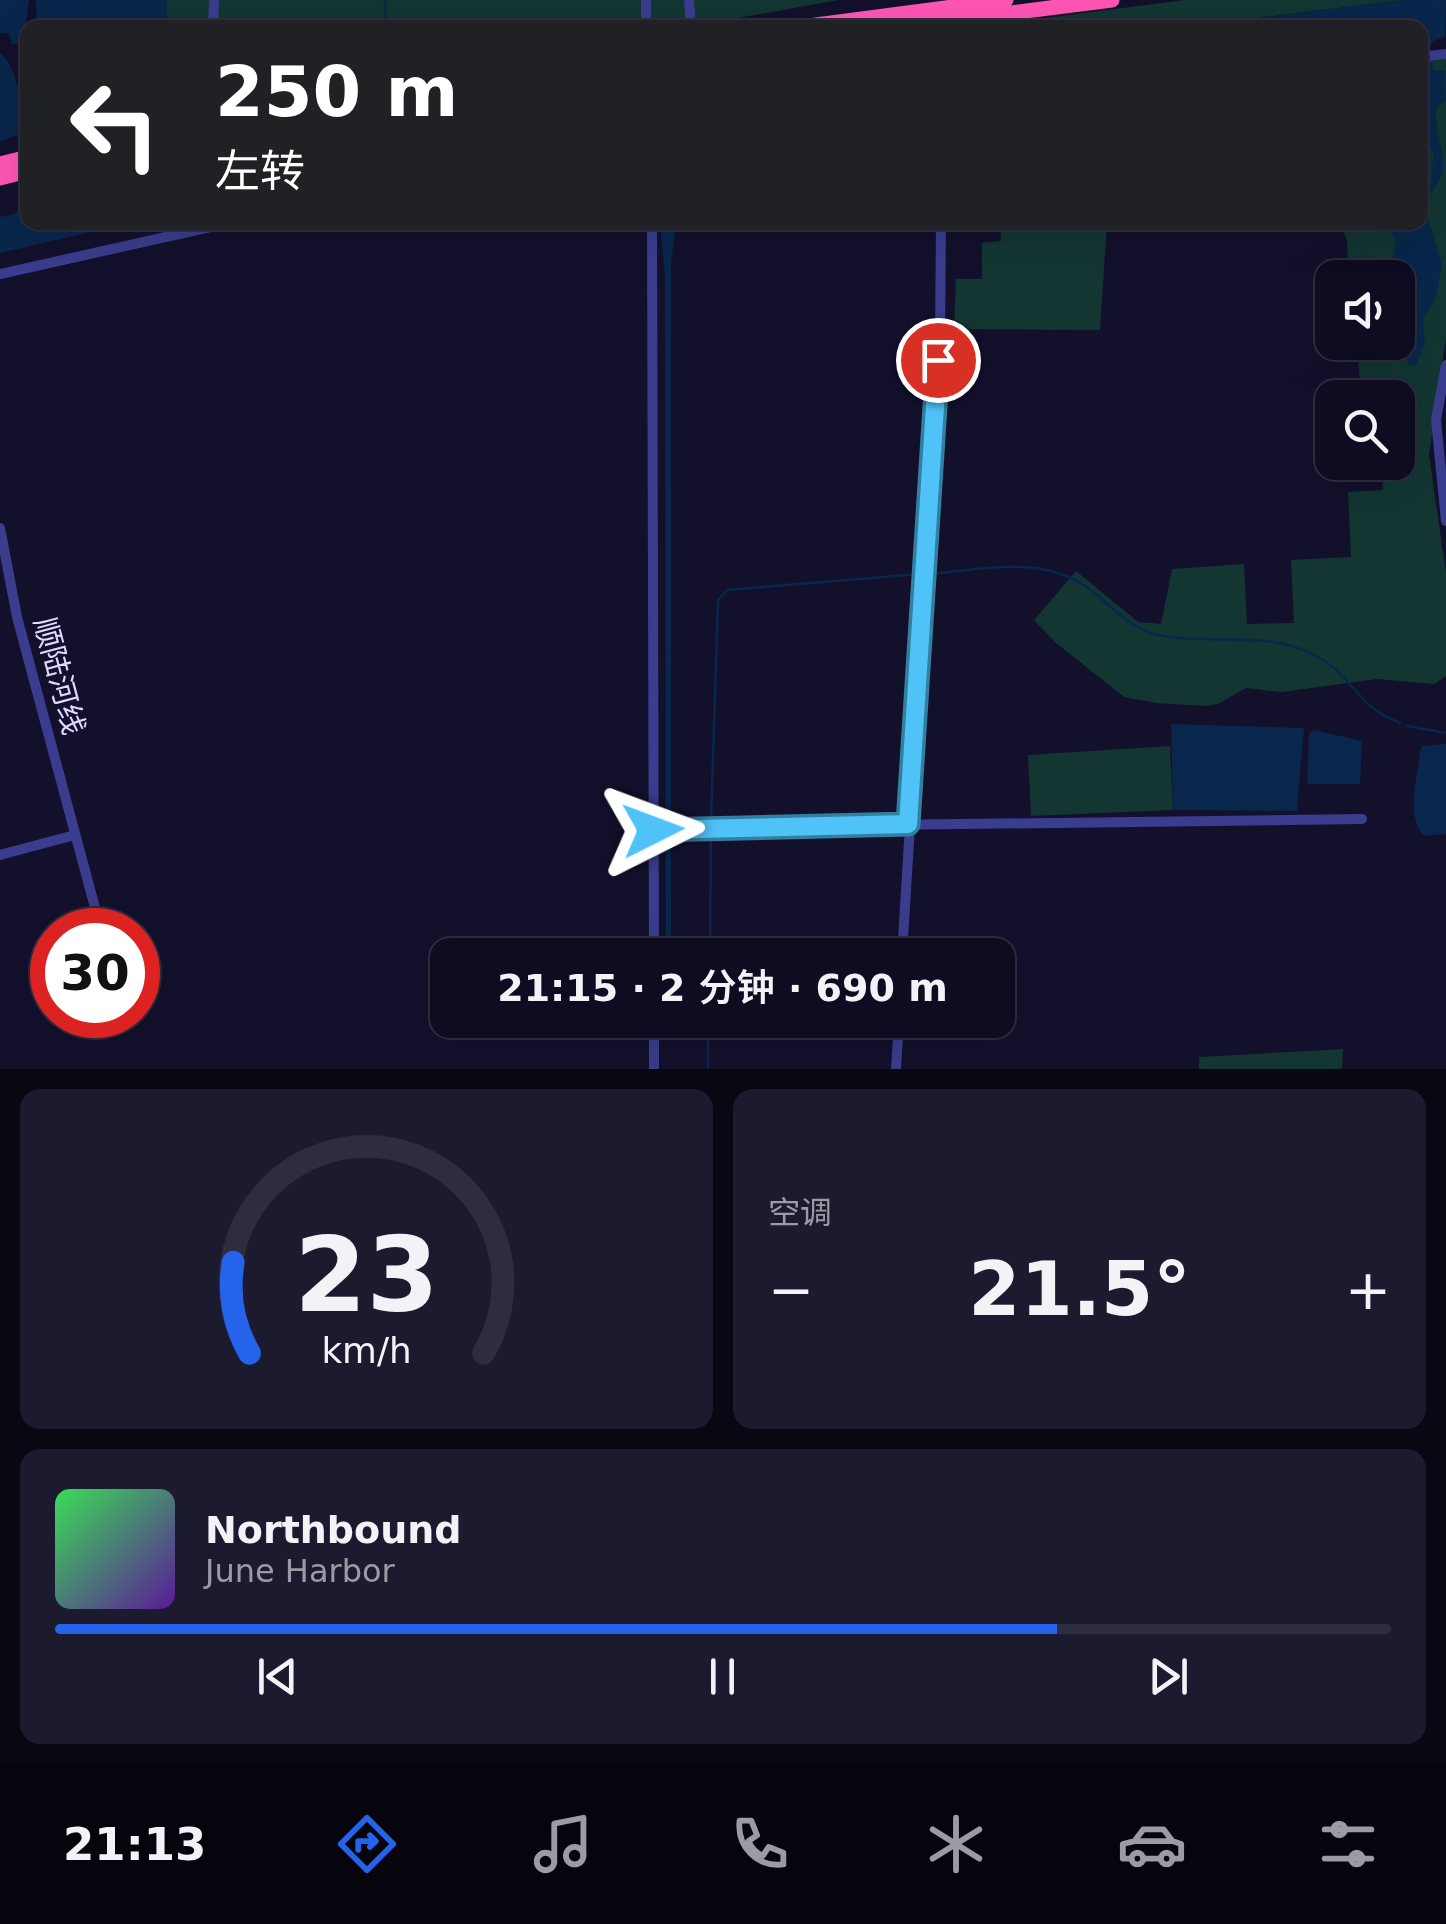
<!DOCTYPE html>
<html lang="zh">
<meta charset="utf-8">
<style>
:root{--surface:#0e0c21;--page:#1c1a2e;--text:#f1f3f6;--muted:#9b9ba5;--line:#2e2c3f;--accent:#2563eb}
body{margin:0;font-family:"DejaVu Sans","Noto Sans SC",sans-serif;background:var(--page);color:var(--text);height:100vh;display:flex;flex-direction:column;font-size:38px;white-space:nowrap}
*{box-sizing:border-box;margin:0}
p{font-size:32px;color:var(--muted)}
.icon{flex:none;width:55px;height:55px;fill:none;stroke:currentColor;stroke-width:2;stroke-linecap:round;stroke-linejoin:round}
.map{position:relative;height:1069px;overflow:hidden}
.side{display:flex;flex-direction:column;gap:20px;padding:20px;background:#080712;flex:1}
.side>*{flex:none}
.top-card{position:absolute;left:20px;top:20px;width:1408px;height:210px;border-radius:20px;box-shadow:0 10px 40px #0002,0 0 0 2px var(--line);background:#202124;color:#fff;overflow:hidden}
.controls{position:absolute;left:1315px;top:260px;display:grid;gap:20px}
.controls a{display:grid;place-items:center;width:100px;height:100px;border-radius:20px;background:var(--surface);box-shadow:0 10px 40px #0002,0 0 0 2px var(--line);font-size:50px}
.speed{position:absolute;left:30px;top:908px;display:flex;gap:20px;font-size:50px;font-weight:700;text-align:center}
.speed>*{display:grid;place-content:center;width:130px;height:130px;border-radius:50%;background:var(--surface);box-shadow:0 10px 40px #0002,0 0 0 2px var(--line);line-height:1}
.speed .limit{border:15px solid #d22;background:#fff;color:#111}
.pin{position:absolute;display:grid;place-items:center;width:85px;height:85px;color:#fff;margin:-42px;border:5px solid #fff;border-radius:50%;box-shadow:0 2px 10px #0007}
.me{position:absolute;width:110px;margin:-55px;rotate:87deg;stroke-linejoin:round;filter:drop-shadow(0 0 8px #0008)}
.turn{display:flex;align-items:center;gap:35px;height:210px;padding:0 30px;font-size:45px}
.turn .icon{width:130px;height:130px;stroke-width:2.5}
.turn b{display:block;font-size:70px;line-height:85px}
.big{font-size:75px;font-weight:600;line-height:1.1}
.side .tile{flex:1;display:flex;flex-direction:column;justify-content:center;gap:15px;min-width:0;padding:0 35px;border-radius:20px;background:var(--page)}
.side .dial{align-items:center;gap:0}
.dial svg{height:260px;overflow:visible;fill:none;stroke:var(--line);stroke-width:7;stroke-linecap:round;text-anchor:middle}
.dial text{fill:var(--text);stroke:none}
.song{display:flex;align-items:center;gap:30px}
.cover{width:120px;height:120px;border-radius:15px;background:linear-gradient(135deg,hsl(130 70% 55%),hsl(270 70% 35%))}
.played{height:10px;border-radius:5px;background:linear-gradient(90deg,var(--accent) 75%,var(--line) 75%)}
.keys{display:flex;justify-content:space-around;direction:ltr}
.heat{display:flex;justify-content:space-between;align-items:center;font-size:55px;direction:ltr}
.side .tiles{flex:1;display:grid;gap:20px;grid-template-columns:1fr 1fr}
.tile:last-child{grid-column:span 2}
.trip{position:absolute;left:430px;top:938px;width:585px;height:100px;border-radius:20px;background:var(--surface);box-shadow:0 10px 40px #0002,0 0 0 2px var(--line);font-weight:600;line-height:100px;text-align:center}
.dock{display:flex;height:160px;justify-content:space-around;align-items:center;background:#06050d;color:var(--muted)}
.dock .icon{width:70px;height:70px}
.dock .active{color:var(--accent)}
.dock b{font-size:45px;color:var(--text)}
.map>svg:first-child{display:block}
.green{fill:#133632}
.water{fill:#09274c}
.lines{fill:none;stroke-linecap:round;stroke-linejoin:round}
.stream{stroke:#09274c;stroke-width:2.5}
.minor{stroke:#3a3d8d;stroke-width:10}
.highway{stroke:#ff56b5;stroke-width:15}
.route-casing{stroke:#337fa1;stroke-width:25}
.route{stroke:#4fc3f7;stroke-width:18}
.labels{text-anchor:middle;stroke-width:10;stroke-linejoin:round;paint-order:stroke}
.street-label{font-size:30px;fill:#dcdbff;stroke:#13102c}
</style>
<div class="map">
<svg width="1446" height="1069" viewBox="0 0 1446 1069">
<rect width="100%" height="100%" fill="#13102c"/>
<path class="green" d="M 166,0 L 839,0 L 681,28 L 168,27 Z
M 1185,0 L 1404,0 L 1184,27 L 968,28 Z
M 1446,58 L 1446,338 L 1429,455 L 1446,573 L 1446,676 L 1434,684 L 1377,679 L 1282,692 L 1246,688 L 1218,704 L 1204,706 L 1156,703 L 1124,697 L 1056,643 L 1034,620 L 1076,571 L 1138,622 L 1161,624 L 1172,569 L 1244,564 L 1247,624 L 1294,623 L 1291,560 L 1351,557 L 1348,492 L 1383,490 L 1381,463 L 1398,462 L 1398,398 L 1361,397 L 1357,343 L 1398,342 L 1398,278 L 1349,277 L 1347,241 L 1340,223 L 1420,222 L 1420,61 Z
M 1000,223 L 1107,223 L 1100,330 L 954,329 L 956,279 L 982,279 L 982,243 L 1001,241 Z
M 1170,746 L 1173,810 L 1031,816 L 1028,755 Z
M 1343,1049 L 1342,1069 L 1199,1069 L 1199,1057 Z"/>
<path class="water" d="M 0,0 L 29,0 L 23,43 L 12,44 L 9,33 L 0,33 Z
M 36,0 L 166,0 L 168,27 L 37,27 Z
M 1404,0 L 1446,0 L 1445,37 L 1433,41 L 1428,53 L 1434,70 L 1445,71 L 1446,101 L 1437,106 C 1433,126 1443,145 1443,164 C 1444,182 1428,192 1425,208 L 1442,264 L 1435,301 L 1423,318 L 1425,342 L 1416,365 L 1410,365 L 1396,343 L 1398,278 L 1390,277 L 1390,272 L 1396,241 L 1385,223 L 1420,222 L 1420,193 L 1430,191 L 1434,151 L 1420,145 L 1420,28 L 1184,28 Z
M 0,53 C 18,67 15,94 28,112 L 22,133 L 0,142 Z
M 27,210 L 28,222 L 131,223 L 0,253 L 0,217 Z
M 660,223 L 676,223 L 671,264 L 671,955 L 666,955 L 665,278 Z
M 1171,724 L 1304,728 L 1297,811 L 1173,810 Z
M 1314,730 L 1362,741 L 1360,784 L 1307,784 L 1309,734 Z
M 1446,744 L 1446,834 L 1424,836 C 1405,815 1418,778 1420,753 L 1422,746 Z"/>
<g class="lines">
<path class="stream" d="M 385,0 L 385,28
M 931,574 C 987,569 1044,554 1092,591 C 1111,606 1130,628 1154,634 C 1205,646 1264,630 1312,654 C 1354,674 1353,705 1400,723
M 1407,726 L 1446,733
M 711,821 L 718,600 L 727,590 L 919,574
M 710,955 L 711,833
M 709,1031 L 709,1020
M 708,1069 L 708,1041"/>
<path class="minor" d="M 646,0 L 646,28
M 689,0 L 691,28
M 213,28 L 214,0
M 1420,57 L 1446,54
M 652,222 L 654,955
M 0,274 L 233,222
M 1446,365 L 1436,420 L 1446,521
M 0,528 L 17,617 L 101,930
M 653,828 L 1362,819
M 0,855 L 75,835
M 902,955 L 940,340 L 941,222
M 654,1020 L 654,1069
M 896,1069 L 899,1020"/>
<path class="highway" d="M 793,28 L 1006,0
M 893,28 L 1112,0
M 0,164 L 28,157
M 0,178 L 28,171"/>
</g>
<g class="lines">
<defs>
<path id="route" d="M 653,830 L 908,824 L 938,360"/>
</defs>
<use href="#route" class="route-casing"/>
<use href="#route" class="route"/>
</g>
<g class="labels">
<g class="street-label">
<text transform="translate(59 676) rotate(75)" y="10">顺陆河线</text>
</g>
</g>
</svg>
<div class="controls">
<a><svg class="icon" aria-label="sound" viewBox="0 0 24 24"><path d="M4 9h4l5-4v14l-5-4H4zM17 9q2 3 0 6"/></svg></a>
<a><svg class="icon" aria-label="search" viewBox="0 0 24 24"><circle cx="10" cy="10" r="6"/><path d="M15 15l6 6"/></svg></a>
</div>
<div class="speed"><div class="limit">30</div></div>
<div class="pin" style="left:938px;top:360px;background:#d93025"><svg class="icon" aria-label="arrive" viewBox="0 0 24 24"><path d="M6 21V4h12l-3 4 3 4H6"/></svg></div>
<svg class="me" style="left:653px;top:830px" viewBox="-20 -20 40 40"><path d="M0-17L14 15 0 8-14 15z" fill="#4fc3f7" stroke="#fff" stroke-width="4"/></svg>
<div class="trip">21:15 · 2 分钟 · 690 m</div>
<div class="top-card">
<div class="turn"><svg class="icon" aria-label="left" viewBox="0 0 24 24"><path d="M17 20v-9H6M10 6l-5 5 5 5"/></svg><div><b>250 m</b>左转</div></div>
</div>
</div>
<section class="side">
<div class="tiles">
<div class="tile dial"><svg viewBox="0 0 100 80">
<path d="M14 69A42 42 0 1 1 86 69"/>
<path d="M14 69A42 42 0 0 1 9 41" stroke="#2563eb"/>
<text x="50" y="56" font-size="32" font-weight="700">23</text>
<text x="50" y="72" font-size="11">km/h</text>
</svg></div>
<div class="tile"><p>空调</p>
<div class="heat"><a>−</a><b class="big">21.5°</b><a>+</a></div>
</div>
<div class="tile">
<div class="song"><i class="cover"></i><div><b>Northbound</b><p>June Harbor</p></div></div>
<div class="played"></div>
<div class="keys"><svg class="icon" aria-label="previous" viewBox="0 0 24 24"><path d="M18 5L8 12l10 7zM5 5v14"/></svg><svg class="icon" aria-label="pause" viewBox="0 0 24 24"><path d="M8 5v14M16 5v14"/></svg><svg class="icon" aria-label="next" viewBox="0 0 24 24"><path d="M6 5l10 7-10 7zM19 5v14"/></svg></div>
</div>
</div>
</section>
<nav class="dock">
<b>21:13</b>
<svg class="icon active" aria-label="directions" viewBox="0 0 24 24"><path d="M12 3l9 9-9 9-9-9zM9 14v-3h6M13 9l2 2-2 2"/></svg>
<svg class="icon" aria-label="music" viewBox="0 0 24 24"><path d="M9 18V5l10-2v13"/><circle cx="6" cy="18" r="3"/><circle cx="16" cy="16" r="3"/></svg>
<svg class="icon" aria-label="phone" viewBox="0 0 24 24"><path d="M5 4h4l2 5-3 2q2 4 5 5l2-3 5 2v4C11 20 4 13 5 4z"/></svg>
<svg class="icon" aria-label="climate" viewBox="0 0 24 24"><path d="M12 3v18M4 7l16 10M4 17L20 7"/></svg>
<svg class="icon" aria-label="car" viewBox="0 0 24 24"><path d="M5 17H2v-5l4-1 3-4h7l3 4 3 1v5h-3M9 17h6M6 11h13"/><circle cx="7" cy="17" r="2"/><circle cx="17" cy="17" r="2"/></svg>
<svg class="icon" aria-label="filters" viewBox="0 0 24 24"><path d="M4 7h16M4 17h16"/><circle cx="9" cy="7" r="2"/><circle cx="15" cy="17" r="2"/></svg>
</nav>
